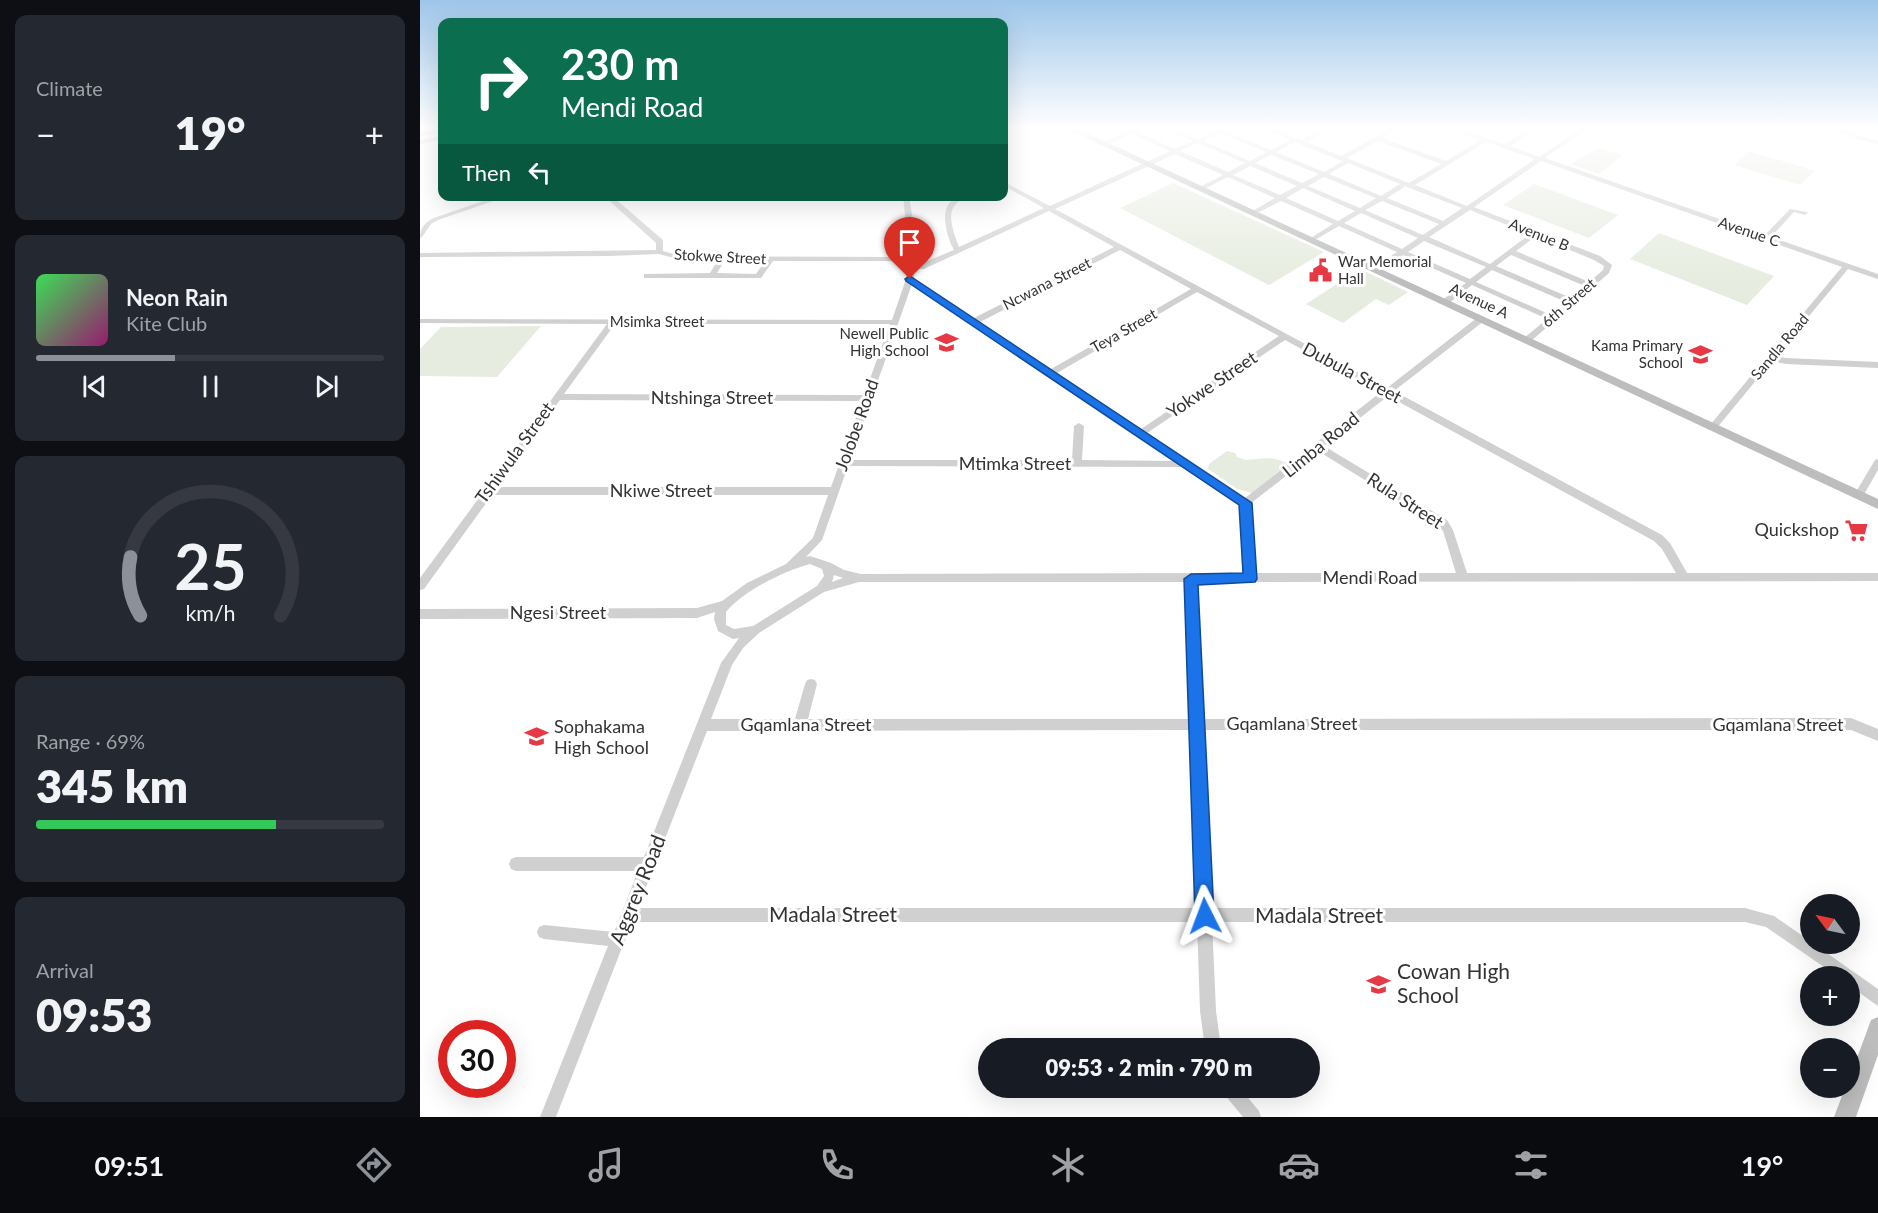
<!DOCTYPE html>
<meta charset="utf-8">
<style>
:root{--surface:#171b24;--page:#242831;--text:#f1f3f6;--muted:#9ea1a6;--line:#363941;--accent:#8c9099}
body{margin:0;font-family:Lato,sans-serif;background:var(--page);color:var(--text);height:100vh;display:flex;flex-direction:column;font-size:22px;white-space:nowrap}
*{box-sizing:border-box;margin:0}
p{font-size:20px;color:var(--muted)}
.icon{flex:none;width:33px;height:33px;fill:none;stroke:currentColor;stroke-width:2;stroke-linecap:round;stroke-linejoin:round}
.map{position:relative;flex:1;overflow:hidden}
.panel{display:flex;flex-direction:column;gap:15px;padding:15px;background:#0d0f14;width:420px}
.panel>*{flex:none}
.guide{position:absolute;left:18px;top:18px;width:570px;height:183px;border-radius:12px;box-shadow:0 6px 24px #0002;background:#0b6e4f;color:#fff;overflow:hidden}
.needle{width:39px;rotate:303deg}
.tools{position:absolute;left:1380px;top:894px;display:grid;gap:12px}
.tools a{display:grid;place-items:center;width:60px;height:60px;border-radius:50%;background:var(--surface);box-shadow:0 6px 24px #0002;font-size:30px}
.speed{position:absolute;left:18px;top:1020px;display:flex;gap:12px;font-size:30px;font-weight:700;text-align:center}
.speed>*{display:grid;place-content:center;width:78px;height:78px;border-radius:50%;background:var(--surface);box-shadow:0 6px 24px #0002;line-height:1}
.speed .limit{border:9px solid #d22;background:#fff;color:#111}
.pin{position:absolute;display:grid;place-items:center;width:51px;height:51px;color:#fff;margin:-62px -26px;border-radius:50% 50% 50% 0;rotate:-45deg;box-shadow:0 0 6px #0007}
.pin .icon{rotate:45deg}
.me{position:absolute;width:66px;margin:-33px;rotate:357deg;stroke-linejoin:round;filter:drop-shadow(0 0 4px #0008)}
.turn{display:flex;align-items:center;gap:21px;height:126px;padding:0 24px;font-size:27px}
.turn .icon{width:78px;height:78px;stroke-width:2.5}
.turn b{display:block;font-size:42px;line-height:51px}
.then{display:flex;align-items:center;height:57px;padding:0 24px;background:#0003;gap:12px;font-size:22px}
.big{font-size:45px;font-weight:800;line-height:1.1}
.panel .card{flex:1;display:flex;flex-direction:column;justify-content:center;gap:9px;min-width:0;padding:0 21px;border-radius:12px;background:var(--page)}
.panel .dial{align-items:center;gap:0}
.dial svg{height:156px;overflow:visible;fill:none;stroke:var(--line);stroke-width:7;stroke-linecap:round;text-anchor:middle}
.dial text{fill:var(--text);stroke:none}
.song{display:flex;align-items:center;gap:18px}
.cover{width:72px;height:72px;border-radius:9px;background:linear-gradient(135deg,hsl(130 70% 55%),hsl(320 70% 35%))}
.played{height:6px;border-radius:3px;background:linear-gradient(90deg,var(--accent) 40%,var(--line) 40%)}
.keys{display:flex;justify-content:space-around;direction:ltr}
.heat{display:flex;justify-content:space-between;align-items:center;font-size:33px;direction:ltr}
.charge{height:9px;border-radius:4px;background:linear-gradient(90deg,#34c759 69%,var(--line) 0)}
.trip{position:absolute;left:558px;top:1038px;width:342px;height:60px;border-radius:30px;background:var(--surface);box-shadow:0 6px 24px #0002;font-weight:800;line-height:60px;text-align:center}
.tab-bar{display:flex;height:96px;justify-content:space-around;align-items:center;background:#090b0e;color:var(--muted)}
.tab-bar .icon{width:42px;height:42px}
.tab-bar .selected{color:var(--accent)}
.tab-bar b{font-size:27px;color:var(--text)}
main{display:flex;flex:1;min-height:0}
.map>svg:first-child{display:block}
.green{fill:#e6ecdf}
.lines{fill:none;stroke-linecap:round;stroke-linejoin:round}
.stream{stroke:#cfe2ee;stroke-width:2}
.street{fill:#d0d0d0;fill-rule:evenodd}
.secondary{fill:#bdbdbd;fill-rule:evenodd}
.route{fill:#1a73e8;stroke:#114b97;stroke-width:1.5}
.labels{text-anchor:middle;stroke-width:6;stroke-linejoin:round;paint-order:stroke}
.far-street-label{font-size:15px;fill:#333;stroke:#fff}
.far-poi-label{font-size:15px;fill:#333;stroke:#fff;text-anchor:end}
.street-label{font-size:18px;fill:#333;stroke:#fff}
.poi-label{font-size:18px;fill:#333;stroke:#fff;text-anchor:end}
.near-street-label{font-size:21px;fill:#333;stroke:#fff}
.near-poi-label{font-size:21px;fill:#333;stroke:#fff;text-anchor:start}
</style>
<main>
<section class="panel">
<div class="card"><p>Climate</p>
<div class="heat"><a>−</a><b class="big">19°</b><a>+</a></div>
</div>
<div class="card">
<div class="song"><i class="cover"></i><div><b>Neon Rain</b><p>Kite Club</p></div></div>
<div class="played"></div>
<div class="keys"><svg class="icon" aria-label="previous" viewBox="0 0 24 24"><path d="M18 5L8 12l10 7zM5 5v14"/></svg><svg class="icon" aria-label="pause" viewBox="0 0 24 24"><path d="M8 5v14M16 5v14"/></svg><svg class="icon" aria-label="next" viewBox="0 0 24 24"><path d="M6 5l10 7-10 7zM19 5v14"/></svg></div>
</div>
<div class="card dial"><svg viewBox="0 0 100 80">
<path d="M14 69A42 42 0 1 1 86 69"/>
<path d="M14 69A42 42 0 0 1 9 39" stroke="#8c9099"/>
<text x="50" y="56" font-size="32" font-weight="700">25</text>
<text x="50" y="72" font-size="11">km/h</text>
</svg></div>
<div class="card"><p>Range · 69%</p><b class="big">345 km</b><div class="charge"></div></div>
<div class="card"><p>Arrival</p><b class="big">09:53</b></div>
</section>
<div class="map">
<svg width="1458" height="1117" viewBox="0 0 1458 1117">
<rect width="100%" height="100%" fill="#fff"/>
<path class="green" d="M 1179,148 L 1203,155 L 1179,174 L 1150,164 Z
M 1329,151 L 1395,171 L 1380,185 L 1314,165 Z
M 753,183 L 904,252 L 849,285 L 700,208 Z
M 1114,184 L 1198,215 L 1169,238 L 1083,205 Z
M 1239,233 L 1354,276 L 1327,305 L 1210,259 Z
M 940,269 L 988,292 L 969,305 L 956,299 L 923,323 L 886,304 Z
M 121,326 L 77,377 L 0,376 L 0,349 L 21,327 Z
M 807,451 L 815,453 L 817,457 L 826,460 C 843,459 851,455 868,464 L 832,493 L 817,489 L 788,469 L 789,464 Z"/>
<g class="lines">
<path class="stream" d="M 1426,127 L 1458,135"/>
<path class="street" d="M 697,127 L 706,127 L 712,130 L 718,127 L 727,127 L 717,132 L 755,149 L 773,141 L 742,127 L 751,127 L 778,139 L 795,131 L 787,127 L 800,129 L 812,127 L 805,131 L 851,150 L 870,140 L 839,127 L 848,127 L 881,140 L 907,127 L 915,127 L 887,142 L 921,156 L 973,127 L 981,127 L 962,138 L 1026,161 L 1061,140 L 1026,127 L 1036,127 L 1084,144 L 1102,133 L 1086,127 L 1096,127 L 1106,131 L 1111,127 L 1119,127 L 1090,146 L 1119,157 L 1163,127 L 1170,127 L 1125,158 L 1345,235 L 1370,209 L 1387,212 L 1388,213 L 1385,215 L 1374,212 L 1351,237 L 1458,274 L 1458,279 L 1428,269 L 1356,356 L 1366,358 L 1458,362 L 1458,368 L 1366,364 L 1352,361 L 1296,429 L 1290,429 L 1288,427 L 1290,425 L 1422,267 L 1121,161 L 1054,207 L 1180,256 L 1192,265 L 1189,273 L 1110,342 L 1104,342 L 1104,338 L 1127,319 L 1052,285 L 1028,304 L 1022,304 L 1022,300 L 1046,283 L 983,255 L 959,272 L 953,272 L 953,268 L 977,252 L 919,226 L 893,241 L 889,241 L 889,239 L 913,224 L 861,201 L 835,214 L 831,214 L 831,212 L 855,198 L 808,177 L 782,190 L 778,190 L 778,188 L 803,175 L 755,154 L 635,209 L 967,388 L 1058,317 L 1064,317 L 1064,321 L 974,391 L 1242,535 L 1250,543 L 1267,573 L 1458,573 L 1458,581 L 834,582 L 830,583 L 776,582 L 783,719 L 1431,718 L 1458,729 L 1458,741 L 1431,730 L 783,730 L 791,908 L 1325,908 L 1354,916 L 1390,941 L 1390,944 L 1394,944 L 1458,989 L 1458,1006 L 1430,986 L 1430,976 L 1417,976 L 1346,927 L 1325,922 L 792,922 L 796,1011 L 801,1048 L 785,1048 L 780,1011 L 777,922 L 212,922 L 136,1117 L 120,1117 L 188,946 L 124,939 L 119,937 L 117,932 L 119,927 L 124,925 L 194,932 L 218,871 L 96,871 L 91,869 L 89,864 L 91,859 L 96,857 L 224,857 L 301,663 L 319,638 L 313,639 L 298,631 L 294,619 L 295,612 L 277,618 L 0,619 L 0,609 L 277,608 L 302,601 L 327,583 L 366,564 L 393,538 L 408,495 L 72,495 L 4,589 L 0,590 L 0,578 L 187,324 L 0,323 L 0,319 L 472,320 L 486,279 L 486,272 L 490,270 L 494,272 L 494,278 L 554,318 L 694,247 L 629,211 L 504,269 L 498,269 L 498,265 L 534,250 C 524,231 516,196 547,196 C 543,199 538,201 535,205 C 526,215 535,236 539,247 L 624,208 L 584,186 L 584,182 L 630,206 L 750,151 L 712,134 L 686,145 L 682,145 L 682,143 L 707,132 ZM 800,133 L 846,152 L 830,161 L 783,141 ZM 958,141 L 1021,164 L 989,183 L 927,158 ZM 875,142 L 919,160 L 923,161 L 904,172 L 856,152 ZM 1066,142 L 1115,159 L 1047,206 L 995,185 ZM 778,143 L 825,163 L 808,172 L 760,151 ZM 851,155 L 899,174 L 882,183 L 835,163 ZM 928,163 L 980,184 L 961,196 L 909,174 ZM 830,166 L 877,186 L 860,195 L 813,175 ZM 904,177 L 956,198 L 940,208 L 888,186 ZM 986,186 L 987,187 L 1042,208 L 1023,221 L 967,198 ZM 883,188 L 935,211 L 918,221 L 866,198 ZM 962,201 L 1019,224 L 1003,235 L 945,210 ZM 1050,210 L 1110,234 L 1070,264 L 1009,237 ZM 941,213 L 998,238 L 982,249 L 924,223 ZM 1116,236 L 1174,260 L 1184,266 L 1183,270 L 1169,282 L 1096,251 ZM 1004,241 L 1066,267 L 1050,279 L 988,252 ZM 700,250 L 771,289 L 631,369 L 560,322 ZM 1091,255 L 1165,286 L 1151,298 L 1076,266 ZM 1072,270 L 1146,302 L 1131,315 L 1056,282 ZM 492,284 L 717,436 L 755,461 L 662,460 L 664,426 L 659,423 L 654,426 L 652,460 L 430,460 ZM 777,292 L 859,336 L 721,429 L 637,373 ZM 195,324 L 470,324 L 444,395 L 144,394 ZM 865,340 L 961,392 L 825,498 L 727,433 ZM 968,396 L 1234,541 L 1242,549 L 1256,573 L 1047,573 L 1033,530 L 1027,520 L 904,446 ZM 140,400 L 442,401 L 411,487 L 77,487 ZM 898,451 L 1019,526 L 1023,531 L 1036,573 L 835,573 L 830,504 ZM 428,466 L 765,467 L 820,505 L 824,573 L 441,574 L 424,570 L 411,563 L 390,556 L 386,557 L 402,540 ZM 390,564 L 402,569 L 404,576 L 397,586 L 333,626 L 314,629 L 306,625 L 306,612 C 323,591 364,571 390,564 ZM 414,575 L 423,578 L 412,582 ZM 439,582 L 766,582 L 770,719 L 388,719 L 397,684 L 395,680 L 391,679 L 387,680 L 385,684 L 375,719 L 291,719 L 312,665 L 323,648 L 339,633 L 404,592 ZM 771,730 L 777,908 L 218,908 L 287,731 Z
M 1401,127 L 1411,127 L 1458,141 L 1458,145 Z
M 77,196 L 88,196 L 18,220 L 11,224 L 2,237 L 0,238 C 0,228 5,222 14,218 Z
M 184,196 L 192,196 L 243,240 L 243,251 L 261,256 L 471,257 L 490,260 L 483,196 L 489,196 L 498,250 L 498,261 L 492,264 L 471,261 L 353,261 L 341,278 L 224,278 L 224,274 L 290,273 L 298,260 L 261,260 L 239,254 L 189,256 L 0,257 L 0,253 L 236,250 L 236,243 ZM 305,260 L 345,261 L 336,274 L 297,273 Z
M 1458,459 L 1458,470 L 1442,498 L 1436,498 L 1434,495 L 1436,492 L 1455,460 Z
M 802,1088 L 820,1088 L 839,1111 L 841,1117 L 823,1117 L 804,1094 Z"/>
<path class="secondary" d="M 643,127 L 654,127 L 1458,499 L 1458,509 Z
M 22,129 L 22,133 L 0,136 L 0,132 Z
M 22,136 L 22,140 L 0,144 L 0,140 Z
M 1458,1017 L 1458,1055 L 1436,1117 L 1414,1117 L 1425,1088 L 1430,1088 L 1430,1077 L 1451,1020 Z"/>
</g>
<linearGradient id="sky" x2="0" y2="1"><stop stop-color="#9ec6ea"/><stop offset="0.45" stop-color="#fff"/><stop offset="1" stop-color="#fff" stop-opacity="0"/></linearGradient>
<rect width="1458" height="284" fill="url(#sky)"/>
<path class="route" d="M 490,276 L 832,503 L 837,579 L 835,582 L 778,585 L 794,916 L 791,922 L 785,925 L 778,922 L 775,916 L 764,579 L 771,574 L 823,573 L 819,505 L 486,281 L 485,279 Z"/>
<defs>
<symbol id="civic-bare" viewBox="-9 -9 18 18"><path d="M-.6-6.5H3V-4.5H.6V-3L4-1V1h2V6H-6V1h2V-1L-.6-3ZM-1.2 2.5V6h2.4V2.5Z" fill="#e63946" stroke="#fff" stroke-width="2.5" paint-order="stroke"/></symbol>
<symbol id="school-bare" viewBox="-9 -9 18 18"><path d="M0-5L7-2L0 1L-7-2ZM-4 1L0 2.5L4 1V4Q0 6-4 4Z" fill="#e63946" stroke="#fff" stroke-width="2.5" paint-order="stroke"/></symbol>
<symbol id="supermarket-bare" viewBox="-9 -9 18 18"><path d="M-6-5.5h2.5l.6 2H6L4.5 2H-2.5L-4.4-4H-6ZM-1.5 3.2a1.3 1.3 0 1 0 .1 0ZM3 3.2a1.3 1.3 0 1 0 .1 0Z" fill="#e63946" stroke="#fff" stroke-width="2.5" paint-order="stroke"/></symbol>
</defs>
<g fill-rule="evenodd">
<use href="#civic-bare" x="884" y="254" width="33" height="33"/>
<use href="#school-bare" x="510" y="326" width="33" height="33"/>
<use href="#school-bare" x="1264" y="338" width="33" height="33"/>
<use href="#supermarket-bare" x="1420" y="514" width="33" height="33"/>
<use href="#school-bare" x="100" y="720" width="33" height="33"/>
<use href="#school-bare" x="942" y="968" width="33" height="33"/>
</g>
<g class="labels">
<g class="far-street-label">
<text transform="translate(1329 232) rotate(19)" y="5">Avenue C</text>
<text transform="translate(1119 235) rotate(22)" y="5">Avenue B</text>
<text transform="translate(300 257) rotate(3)" y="5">Stokwe Street</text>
<text transform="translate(627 284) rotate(-27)" y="5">Ncwana Street</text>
<text transform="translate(1059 301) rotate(25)" y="5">Avenue A</text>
<text transform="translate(1149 303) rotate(-41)" y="5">6th Street</text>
<text x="237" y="327">Msimka Street</text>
<text transform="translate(704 331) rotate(-30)" y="5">Teya Street</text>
<text transform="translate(1360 347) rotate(-50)" y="5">Sandla Road</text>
</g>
<g class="far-poi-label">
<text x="918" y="267" text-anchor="start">War Memorial<tspan x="918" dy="17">Hall</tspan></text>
<text x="509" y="339">Newell Public<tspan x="509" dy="17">High School</tspan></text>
<text x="1263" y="351">Kama Primary<tspan x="1263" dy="17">School</tspan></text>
</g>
<g class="street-label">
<text transform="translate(932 373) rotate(28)" y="6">Dubula Street</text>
<text transform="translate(792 385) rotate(-34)" y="6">Yokwe Street</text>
<text x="292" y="404">Ntshinga Street</text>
<text transform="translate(437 425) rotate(-70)" y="6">Jolobe Road</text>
<text transform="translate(901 445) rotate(-39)" y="6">Limba Road</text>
<text transform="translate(95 453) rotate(-54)" y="6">Tshiwula Street</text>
<text x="595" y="470">Mtimka Street</text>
<text x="241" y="497">Nkiwe Street</text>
<text transform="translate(985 501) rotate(33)" y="6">Rula Street</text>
<text x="950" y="584">Mendi Road</text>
<text x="138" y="619">Ngesi Street</text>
<text x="872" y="730">Gqamlana Street</text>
<text x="386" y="731">Gqamlana Street</text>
<text x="1358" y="731">Gqamlana Street</text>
</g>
<g class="poi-label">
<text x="1419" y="536">Quickshop</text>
<text x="134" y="733" text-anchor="start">Sophakama<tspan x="134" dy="21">High School</tspan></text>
</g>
<g class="near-street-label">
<text transform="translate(218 890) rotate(-68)" y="7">Aggrey Road</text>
<text x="413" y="922">Madala Street</text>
<text x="899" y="923">Madala Street</text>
</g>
<g class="near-poi-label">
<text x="977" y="979">Cowan High<tspan x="977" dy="24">School</tspan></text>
</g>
</g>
</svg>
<div class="tools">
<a><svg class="needle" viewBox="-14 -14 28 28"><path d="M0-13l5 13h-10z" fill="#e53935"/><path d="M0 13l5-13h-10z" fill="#9ea1a6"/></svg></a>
<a>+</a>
<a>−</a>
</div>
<div class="speed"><div class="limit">30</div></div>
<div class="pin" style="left:490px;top:279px;background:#d93025"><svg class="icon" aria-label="arrive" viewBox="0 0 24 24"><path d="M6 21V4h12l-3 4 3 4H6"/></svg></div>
<svg class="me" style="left:785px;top:916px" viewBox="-20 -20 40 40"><path d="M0-17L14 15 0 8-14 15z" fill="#1a73e8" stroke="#fff" stroke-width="4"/></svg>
<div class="trip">09:53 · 2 min · 790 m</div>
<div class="guide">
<div class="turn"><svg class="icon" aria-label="right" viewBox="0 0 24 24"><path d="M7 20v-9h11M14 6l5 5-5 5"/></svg><div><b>230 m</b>Mendi Road</div></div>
<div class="then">Then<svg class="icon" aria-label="left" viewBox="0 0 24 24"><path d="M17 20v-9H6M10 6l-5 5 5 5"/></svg></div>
</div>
</div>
</main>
<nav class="tab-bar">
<b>09:51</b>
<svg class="icon selected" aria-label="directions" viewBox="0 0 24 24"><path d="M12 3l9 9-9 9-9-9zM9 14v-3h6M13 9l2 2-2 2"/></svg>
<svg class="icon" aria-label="music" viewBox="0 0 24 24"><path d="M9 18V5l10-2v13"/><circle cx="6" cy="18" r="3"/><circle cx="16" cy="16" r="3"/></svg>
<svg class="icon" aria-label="phone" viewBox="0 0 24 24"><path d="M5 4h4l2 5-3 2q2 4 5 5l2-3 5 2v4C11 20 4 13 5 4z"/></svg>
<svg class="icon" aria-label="climate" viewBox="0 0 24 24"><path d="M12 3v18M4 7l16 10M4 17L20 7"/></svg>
<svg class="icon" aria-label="car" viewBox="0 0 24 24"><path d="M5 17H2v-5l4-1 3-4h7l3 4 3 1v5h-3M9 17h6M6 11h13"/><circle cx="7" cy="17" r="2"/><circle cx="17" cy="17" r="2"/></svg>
<svg class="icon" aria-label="filters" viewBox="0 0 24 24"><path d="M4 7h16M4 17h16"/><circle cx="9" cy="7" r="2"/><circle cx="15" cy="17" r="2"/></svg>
<b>19°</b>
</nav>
